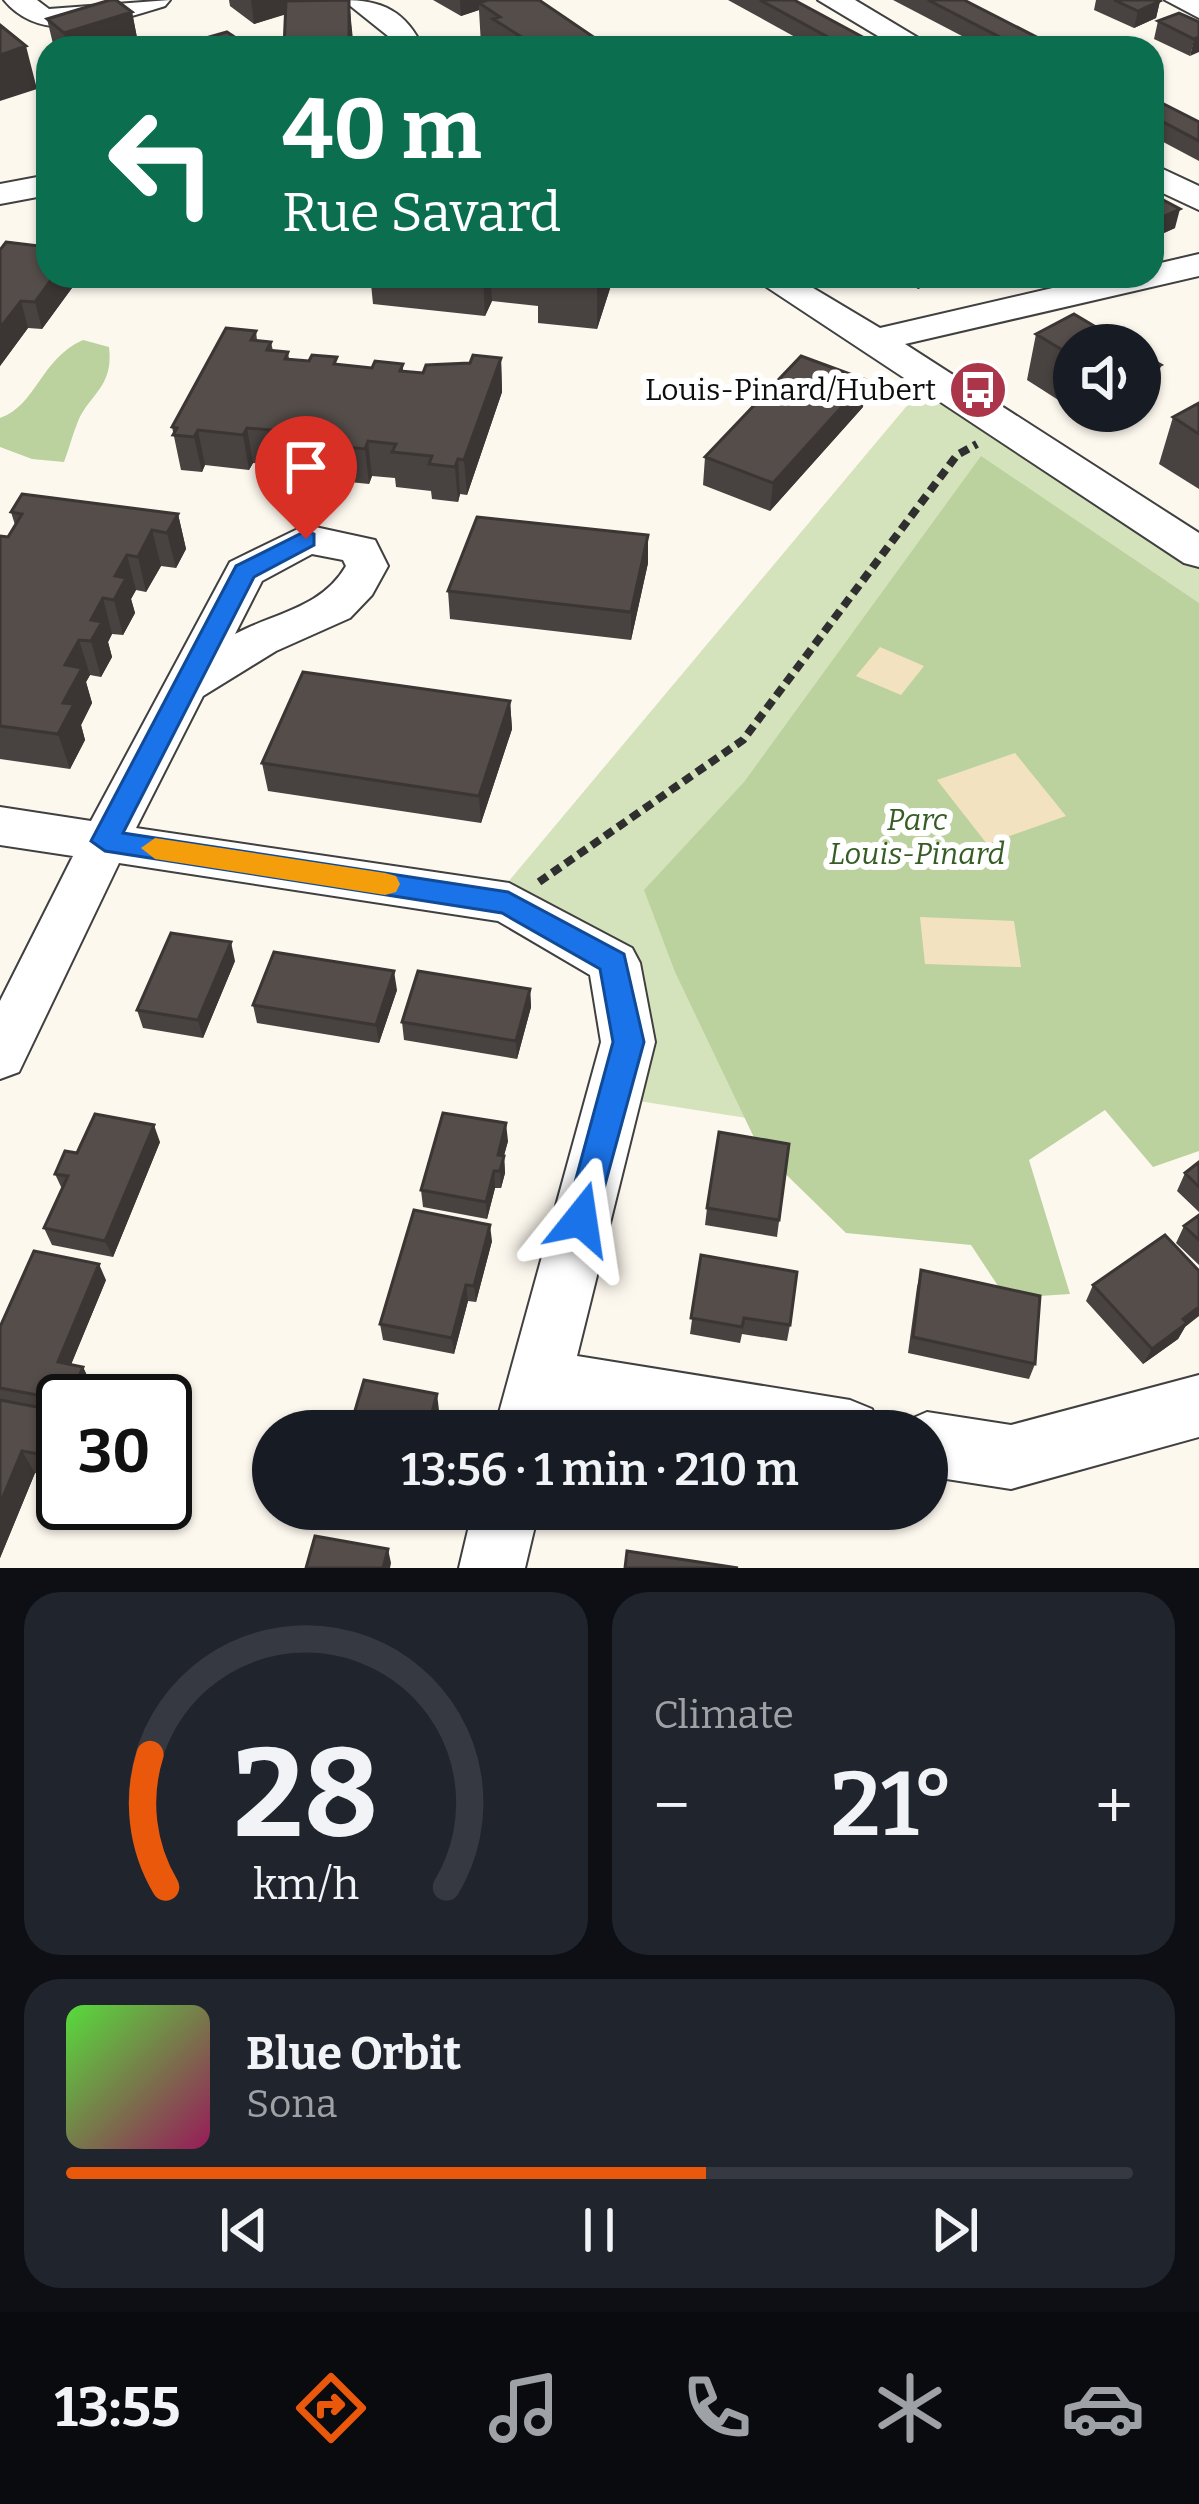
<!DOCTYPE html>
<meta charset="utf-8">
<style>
:root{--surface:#171b24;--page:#20242c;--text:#f1f3f6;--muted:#9ea1a6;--line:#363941;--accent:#ea580c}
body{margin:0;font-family:Bitter,serif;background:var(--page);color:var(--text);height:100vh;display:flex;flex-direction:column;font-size:45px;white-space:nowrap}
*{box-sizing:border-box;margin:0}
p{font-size:39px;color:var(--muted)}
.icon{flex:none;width:66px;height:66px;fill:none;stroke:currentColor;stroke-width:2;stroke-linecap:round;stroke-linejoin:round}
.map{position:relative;height:1568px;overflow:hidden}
.panel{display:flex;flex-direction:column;gap:24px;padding:24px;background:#0d0f14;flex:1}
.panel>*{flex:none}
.banner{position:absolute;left:36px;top:36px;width:1128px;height:252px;border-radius:36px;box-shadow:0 3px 9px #0004;background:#0b6e4f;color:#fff;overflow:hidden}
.buttons{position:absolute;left:1053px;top:324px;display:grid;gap:24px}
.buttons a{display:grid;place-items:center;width:108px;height:108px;border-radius:50%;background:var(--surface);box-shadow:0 3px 9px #0004;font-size:60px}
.speed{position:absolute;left:36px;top:1374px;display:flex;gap:24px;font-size:60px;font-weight:700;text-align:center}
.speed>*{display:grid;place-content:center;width:156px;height:156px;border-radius:50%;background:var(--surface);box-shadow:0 3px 9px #0004;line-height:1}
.speed .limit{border:6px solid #111;border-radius:18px;background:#fff;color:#111}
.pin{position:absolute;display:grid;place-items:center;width:102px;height:102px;color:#fff;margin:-123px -51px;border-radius:50% 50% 50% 0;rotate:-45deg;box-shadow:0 0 12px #0007}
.pin .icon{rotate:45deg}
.me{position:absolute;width:132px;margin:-66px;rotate:15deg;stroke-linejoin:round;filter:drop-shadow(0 0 9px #0008)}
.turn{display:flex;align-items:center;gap:42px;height:252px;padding:0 48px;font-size:54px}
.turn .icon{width:156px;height:156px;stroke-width:2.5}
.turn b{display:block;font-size:84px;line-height:102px}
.big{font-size:90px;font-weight:600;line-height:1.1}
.panel .card{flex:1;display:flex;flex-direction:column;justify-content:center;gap:18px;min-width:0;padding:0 42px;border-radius:36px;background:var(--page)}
.panel .dial{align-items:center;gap:0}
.dial svg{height:312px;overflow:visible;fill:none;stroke:var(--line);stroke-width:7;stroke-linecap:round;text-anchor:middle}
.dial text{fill:var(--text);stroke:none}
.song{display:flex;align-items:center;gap:36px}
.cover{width:144px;height:144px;border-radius:18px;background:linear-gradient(135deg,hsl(110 70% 55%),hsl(330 70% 35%))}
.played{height:12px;border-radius:6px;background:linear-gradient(90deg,var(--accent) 60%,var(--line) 60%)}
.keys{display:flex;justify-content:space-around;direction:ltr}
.heat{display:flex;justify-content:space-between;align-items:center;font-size:66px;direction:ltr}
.panel .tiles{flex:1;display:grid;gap:24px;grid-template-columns:1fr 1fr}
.card:last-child{grid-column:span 2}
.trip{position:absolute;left:252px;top:1410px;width:696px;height:120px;border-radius:60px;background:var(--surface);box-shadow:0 3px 9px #0004;font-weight:600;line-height:120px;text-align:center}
.tabs{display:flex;height:192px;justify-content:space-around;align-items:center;background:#090b0e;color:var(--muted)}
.tabs .icon{width:84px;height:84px}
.tabs .on{color:var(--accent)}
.tabs b{font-size:54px;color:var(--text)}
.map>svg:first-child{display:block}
.green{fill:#d5e3bc}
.forest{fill:#bbd29e}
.sand{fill:#f3e2c0}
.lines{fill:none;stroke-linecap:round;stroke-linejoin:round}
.street-casing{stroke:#404040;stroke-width:4}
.path{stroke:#2f2f2f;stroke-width:8;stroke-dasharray:10 6;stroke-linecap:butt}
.street{fill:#fff;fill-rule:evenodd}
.wall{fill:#484240}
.shaded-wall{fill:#3b3634}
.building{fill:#544d4a;stroke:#3b3634;stroke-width:3}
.route{fill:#1a73e8;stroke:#114b97;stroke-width:3}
.slow{fill:#f59e0b}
.labels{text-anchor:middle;stroke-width:12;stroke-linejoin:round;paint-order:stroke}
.poi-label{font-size:30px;fill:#0d0d0d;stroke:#fff;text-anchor:end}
.park-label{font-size:30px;font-style:italic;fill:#375c25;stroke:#fff}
</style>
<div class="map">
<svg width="1199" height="1568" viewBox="0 0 1199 1568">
<rect width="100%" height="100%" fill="#fdf8ee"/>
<path class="green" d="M 931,377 L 1199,553 L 1199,991 L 950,1150 L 613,1097 L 614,963 L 492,901 Z"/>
<path class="forest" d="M 83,340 L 109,347 C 114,389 88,394 77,424 C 72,436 69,449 64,462 L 32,459 L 0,447 L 0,418 C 37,405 40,359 83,340 Z
M 981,456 L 1199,603 L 1199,1151 L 1153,1167 L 1105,1110 L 1029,1160 L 1070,1294 L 1006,1298 L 971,1245 L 846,1233 L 759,1148 L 675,972 L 644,890 L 744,782 Z"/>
<path class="sand" d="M 880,647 L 924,666 L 901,695 L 856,676 Z
M 1015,753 L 1066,816 L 987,844 L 937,780 Z
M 920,917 L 1014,921 L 1021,967 L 925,964 Z"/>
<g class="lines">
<defs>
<path id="street" d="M 4,0 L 37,0 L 49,9 L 170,0 L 165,6 C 115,21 43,48 4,0 Z
M 343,0 C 382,0 406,11 423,48 L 393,48 L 388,36 Z
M 818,0 L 855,0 L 935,48 L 898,48 Z
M 1165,0 L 1199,0 L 1199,18 Z
M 1152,164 L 1199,186 L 1199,210 L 1152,188 Z
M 48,175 L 48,195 L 0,204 L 0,184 Z
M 1199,254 L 1199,276 L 905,344 L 1199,533 L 1199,567 L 1184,563 L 750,276 L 793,276 L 880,328 L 1104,276 L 1152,276 L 1152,265 Z
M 306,525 L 375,540 L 388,566 L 372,595 L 350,618 L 276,651 L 203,696 L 136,828 L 509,883 L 632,948 L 640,963 L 655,1042 L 577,1356 L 850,1400 L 872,1409 L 882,1431 L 664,1431 L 562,1414 L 558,1431 L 494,1431 L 601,1042 L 590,975 L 498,921 L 119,863 L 19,1072 L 0,1079 L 0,1001 L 73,856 L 0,845 L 0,807 L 91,821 L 230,562 ZM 312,554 L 343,560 L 346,566 C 322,608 274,613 235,634 L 262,581 Z
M 1199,1375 L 1199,1437 L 1011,1489 L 927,1476 L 927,1431 L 901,1431 L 904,1422 L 927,1412 L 1011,1425 Z
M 473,1509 L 539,1509 L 525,1568 L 459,1568 Z"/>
</defs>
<use href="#street" class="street-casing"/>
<path class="path" d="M 539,882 L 743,740 L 957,455 L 977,444"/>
<use href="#street" class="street"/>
</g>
<path class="wall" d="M 229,0 L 349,0 L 353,48 L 284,48 L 285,14 L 254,24 L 230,6 Z
M 433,0 L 539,0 L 592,48 L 485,48 L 481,45 L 479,10 L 461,16 Z
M 728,0 L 794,0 L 883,48 L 815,48 Z
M 893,0 L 964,0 L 1058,48 L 985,48 Z
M 1096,0 L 1158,0 L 1160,1 L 1156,18 L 1134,28 L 1094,10 Z
M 132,12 L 139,48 L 54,48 L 47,19 Z
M 1158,21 L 1199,22 L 1190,56 L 1154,39 Z
M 1152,98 L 1199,122 L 1199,161 L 1152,136 Z
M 1152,194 L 1175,228 L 1153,238 L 1152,237 Z
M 0,250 L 80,277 L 42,329 L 28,328 L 0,366 Z
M 228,276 L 614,276 L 597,329 L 538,323 L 538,306 L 492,301 L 485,316 L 373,304 L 371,284 L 326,279 L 323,286 Z
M 898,276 L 945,276 L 918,289 Z
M 256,331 L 257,340 L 271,342 L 273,351 L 288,352 L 289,359 L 372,368 L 403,364 L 403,371 L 423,373 L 501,358 L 502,392 L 467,495 L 460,494 L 458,502 L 432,499 L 431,491 L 396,487 L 395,478 L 372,476 L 369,484 L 340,481 L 339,472 L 303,468 L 300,476 L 273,473 L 271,465 L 253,463 L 249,470 L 205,465 L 202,472 L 181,470 L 172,427 Z
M 1036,334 L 1074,345 L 1074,410 L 1027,380 Z
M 1161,365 L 1148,411 L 1110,432 L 1076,411 L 1140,411 Z
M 1199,403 L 1199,489 L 1159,464 L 1173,417 Z
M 863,407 L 770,511 L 703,485 L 705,457 Z
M 11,512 L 178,514 L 186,549 L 176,568 L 161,566 L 146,592 L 136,590 L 131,599 L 135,613 L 123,635 L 112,634 L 108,642 L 112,657 L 101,677 L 90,675 L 86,682 L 92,703 L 81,725 L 85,740 L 70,769 L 0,759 L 0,536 L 8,537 L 15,525 Z
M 648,535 L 648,563 L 631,640 L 450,619 L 448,591 Z
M 510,701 L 512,729 L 481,823 L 268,791 L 262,763 Z
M 235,961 L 203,1038 L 143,1028 L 137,1010 Z
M 530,989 L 531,1007 L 517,1059 L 404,1040 L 402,1022 Z
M 397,990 L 379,1043 L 257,1023 L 253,1005 Z
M 508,1141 L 504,1156 L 505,1173 L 501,1188 L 495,1188 L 487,1219 L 423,1207 L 421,1190 Z
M 160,1142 L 113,1257 L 52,1245 L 44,1228 L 62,1189 L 55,1174 L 77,1153 Z
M 789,1144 L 777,1237 L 705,1225 L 707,1208 Z
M 1199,1162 L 1199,1212 L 1177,1191 L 1185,1173 Z
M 1199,1215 L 1199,1265 L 1176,1243 L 1184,1226 Z
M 492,1241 L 476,1302 L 468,1301 L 454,1354 L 383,1340 L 380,1324 Z
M 701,1255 L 790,1325 L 787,1341 L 742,1334 L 740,1343 L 690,1334 Z
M 921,1270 L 1035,1364 L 1029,1379 L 908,1353 L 917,1287 Z
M 106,1280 L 71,1364 L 83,1367 L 90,1382 L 63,1401 L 63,1478 L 35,1473 L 0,1558 L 0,1327 Z
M 1093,1285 L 1185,1327 L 1178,1339 L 1143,1364 L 1086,1301 Z"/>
<path class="shaded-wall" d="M 251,0 L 309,0 L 310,7 L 254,24 Z
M 349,0 L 353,40 L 353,48 L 349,48 Z
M 460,0 L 506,0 L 479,3 L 479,10 L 461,16 Z
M 1160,1 L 1156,18 L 1134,28 L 1138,11 Z
M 132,12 L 139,48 L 67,48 L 64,33 Z
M 592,36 L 592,48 L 557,48 Z
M 1199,37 L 1199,52 L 1190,56 L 1194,39 Z
M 26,46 L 37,89 L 0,101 L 0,55 Z
M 1180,209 L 1175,228 L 1153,238 L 1158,219 Z
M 54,276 L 80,277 L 42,329 L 35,302 Z
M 483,276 L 490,276 L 492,301 L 485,316 Z
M 600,276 L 614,276 L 597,329 L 597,283 Z
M 919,276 L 945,276 L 918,289 Z
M 21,301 L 28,328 L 0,366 L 0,328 Z
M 501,358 L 502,392 L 467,495 L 464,460 Z
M 1161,365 L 1148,411 L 1110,432 L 1116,411 L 1140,411 L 1140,376 Z
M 866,380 L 863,407 L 770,511 L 773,483 Z
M 247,428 L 253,463 L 249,470 L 243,435 Z
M 198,430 L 205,465 L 202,472 L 194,437 Z
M 298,433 L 303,468 L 300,476 L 294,441 Z
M 368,441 L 372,476 L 369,484 L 365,449 Z
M 458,459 L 460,494 L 458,502 L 455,467 Z
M 178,514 L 186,549 L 176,568 L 167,533 Z
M 152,530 L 161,566 L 146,592 L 138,557 Z
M 648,535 L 648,563 L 631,640 L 631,612 Z
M 127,555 L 136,590 L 131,599 L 135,613 L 123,635 L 114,600 L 115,576 Z
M 103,598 L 112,634 L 108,642 L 112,657 L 101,677 L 91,641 L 91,620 Z
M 79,640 L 90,675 L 86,682 L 92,703 L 81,725 L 85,740 L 70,769 L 58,734 L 65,665 Z
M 510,701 L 512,729 L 481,823 L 479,796 Z
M 231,942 L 235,961 L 203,1038 L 198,1020 Z
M 394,971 L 397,990 L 379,1043 L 376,1025 Z
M 530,989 L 531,1007 L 517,1059 L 516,1041 Z
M 506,1123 L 508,1141 L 499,1172 L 498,1155 Z
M 154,1125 L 160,1142 L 113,1257 L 105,1241 Z
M 504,1156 L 505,1173 L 501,1188 L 500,1171 Z
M 494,1171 L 495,1188 L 487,1219 L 486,1202 Z
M 490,1225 L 492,1241 L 476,1302 L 474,1286 Z
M 99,1264 L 106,1280 L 66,1377 L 58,1362 Z
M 466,1285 L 468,1301 L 454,1354 L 452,1338 Z
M 1199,1307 L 1199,1316 L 1185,1327 L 1178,1339 L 1143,1364 L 1152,1349 L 1183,1319 Z
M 83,1367 L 90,1382 L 83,1401 L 69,1401 Z
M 437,1394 L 439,1410 L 434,1431 L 429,1423 Z
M 63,1438 L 63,1471 L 55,1457 Z
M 22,1451 L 35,1473 L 0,1558 L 0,1504 Z
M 388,1549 L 391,1563 L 390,1568 L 383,1568 Z"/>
<path class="building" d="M 110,0 L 116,0 L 132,12 L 64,33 L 47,19 Z
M 349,0 L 349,48 L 284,48 L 286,1 Z
M 488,0 L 539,0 L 592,36 L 557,48 L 539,48 L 493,19 L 500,17 L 479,3 Z
M 760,0 L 794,0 L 883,48 L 848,48 Z
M 928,0 L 964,0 L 1058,48 L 1021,48 Z
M 1114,0 L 1158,0 L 1160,1 L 1138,11 Z
M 1179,13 L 1199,22 L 1199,37 L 1194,39 L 1158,21 Z
M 0,25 L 26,46 L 0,55 Z
M 227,32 L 251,48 L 171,48 Z
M 646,43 L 655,48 L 631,48 Z
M 1152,98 L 1199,122 L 1199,141 L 1152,116 Z
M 1152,194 L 1180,209 L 1158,219 L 1152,216 Z
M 6,242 L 48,247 L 48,276 L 54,276 L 35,302 L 21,301 L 0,328 L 0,250 Z
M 538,276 L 600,276 L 597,283 Z
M 1074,314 L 1126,345 L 1074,345 L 1074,357 L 1036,334 Z
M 226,328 L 256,331 L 251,340 L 271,342 L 267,350 L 288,352 L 285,359 L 309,361 L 312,355 L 337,357 L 334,364 L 372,368 L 375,361 L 403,364 L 400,371 L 423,373 L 426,365 L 470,363 L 473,355 L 501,358 L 464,460 L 458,459 L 455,467 L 429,464 L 432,456 L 392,452 L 396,444 L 368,441 L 365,449 L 335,446 L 339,438 L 298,433 L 294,441 L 267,438 L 271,430 L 247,428 L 243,435 L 198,430 L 194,437 L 173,435 L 177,428 L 172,427 Z
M 1140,353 L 1161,365 L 1140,376 Z
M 801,356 L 866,380 L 773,483 L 705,457 Z
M 1199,403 L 1199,434 L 1173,417 Z
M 22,494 L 178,514 L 167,533 L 152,530 L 138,557 L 127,555 L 115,576 L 126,578 L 114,600 L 103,598 L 91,620 L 102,622 L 91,641 L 79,640 L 65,665 L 82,668 L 63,703 L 74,704 L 58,734 L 0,726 L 0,536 L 8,537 L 22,514 L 11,512 Z
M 477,517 L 648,535 L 631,612 L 448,591 Z
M 303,672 L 510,701 L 479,796 L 262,763 Z
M 171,933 L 231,942 L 198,1020 L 137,1010 Z
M 274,952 L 394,971 L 376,1025 L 253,1005 Z
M 418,971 L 530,989 L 516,1041 L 402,1022 Z
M 443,1113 L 506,1123 L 498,1155 L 504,1156 L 500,1171 L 494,1171 L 486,1202 L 421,1190 Z
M 95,1114 L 154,1125 L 105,1241 L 44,1228 L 68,1176 L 55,1174 L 65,1151 L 77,1153 Z
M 719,1132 L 789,1144 L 779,1220 L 707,1208 Z
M 1199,1162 L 1199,1187 L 1185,1173 Z
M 414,1210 L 490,1225 L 474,1286 L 466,1285 L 452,1338 L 380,1324 Z
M 1199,1215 L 1199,1240 L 1184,1226 Z
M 1165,1235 L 1199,1271 L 1199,1307 L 1183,1319 L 1187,1323 L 1152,1349 L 1093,1285 Z
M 34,1251 L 99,1264 L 58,1362 L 83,1367 L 69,1401 L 0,1388 L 0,1327 Z
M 701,1255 L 797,1272 L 790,1325 L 744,1318 L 742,1327 L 691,1318 Z
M 921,1270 L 1040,1296 L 1035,1364 L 913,1337 Z
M 364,1380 L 437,1394 L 429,1423 L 436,1424 L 434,1431 L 349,1431 Z
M 0,1400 L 63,1412 L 63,1438 L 55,1457 L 22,1451 L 0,1504 Z
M 315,1536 L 388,1549 L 383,1568 L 306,1568 Z
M 627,1551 L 738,1568 L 625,1568 Z"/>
<path class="route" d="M 306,531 L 314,534 L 314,545 L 254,577 L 123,833 L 508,892 L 624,954 L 644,1042 L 593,1229 L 581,1234 L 570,1229 L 565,1219 L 613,1042 L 600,969 L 502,913 L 105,851 L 91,841 L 236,566 Z"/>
<path class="slow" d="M 155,838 L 385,873 L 396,876 L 400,884 L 396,892 L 385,895 L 155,859 L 141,848 Z"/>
<defs>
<symbol id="bus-disc" viewBox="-11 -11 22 22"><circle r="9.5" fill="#ab364a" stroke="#fff"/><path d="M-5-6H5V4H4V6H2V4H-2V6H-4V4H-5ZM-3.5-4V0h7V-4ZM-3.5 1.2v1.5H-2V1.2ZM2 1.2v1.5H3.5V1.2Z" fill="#fff"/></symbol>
</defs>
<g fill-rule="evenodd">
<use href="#bus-disc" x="945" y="357" width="66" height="66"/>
</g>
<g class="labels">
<g class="poi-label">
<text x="936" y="400">Louis-Pinard/Hubert</text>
</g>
<g class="park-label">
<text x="917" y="830">Parc<tspan x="917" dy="34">Louis-Pinard</tspan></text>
</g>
</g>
</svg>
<div class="buttons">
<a><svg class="icon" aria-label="sound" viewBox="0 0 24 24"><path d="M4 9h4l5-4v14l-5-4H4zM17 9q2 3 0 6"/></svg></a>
</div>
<div class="speed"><div class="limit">30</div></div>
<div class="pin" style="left:306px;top:539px;background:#d93025"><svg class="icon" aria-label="arrive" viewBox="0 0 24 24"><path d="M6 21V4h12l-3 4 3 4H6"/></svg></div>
<svg class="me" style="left:581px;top:1219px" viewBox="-20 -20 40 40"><path d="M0-17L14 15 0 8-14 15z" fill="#1a73e8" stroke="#fff" stroke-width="4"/></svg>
<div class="trip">13:56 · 1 min · 210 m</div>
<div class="banner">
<div class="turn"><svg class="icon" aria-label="left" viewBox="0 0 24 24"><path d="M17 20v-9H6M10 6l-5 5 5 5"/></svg><div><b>40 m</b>Rue Savard</div></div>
</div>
</div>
<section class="panel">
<div class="tiles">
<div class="card dial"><svg viewBox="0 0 100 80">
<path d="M14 69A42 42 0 1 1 86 69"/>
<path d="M14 69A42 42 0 0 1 10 35" stroke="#ea580c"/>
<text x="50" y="56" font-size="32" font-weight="700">28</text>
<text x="50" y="72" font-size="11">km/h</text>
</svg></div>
<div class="card"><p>Climate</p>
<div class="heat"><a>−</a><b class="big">21°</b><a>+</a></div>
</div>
<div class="card">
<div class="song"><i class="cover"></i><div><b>Blue Orbit</b><p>Sona</p></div></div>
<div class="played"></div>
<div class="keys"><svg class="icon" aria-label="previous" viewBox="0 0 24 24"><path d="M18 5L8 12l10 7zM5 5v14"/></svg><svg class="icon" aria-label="pause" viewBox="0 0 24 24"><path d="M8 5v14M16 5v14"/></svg><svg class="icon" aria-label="next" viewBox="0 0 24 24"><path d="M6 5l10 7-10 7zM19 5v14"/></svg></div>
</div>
</div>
</section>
<nav class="tabs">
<b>13:55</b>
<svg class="icon on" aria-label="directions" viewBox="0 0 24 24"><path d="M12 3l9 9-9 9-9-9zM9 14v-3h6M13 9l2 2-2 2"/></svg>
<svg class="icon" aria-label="music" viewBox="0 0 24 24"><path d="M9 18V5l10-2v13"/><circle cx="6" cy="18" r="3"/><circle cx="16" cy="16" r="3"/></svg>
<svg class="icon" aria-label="phone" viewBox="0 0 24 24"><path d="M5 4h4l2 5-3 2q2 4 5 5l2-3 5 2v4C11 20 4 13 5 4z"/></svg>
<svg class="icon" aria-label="climate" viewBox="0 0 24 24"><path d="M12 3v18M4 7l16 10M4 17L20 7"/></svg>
<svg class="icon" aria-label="car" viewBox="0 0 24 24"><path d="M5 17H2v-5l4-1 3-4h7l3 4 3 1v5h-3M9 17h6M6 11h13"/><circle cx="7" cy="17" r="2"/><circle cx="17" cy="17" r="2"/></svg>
</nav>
